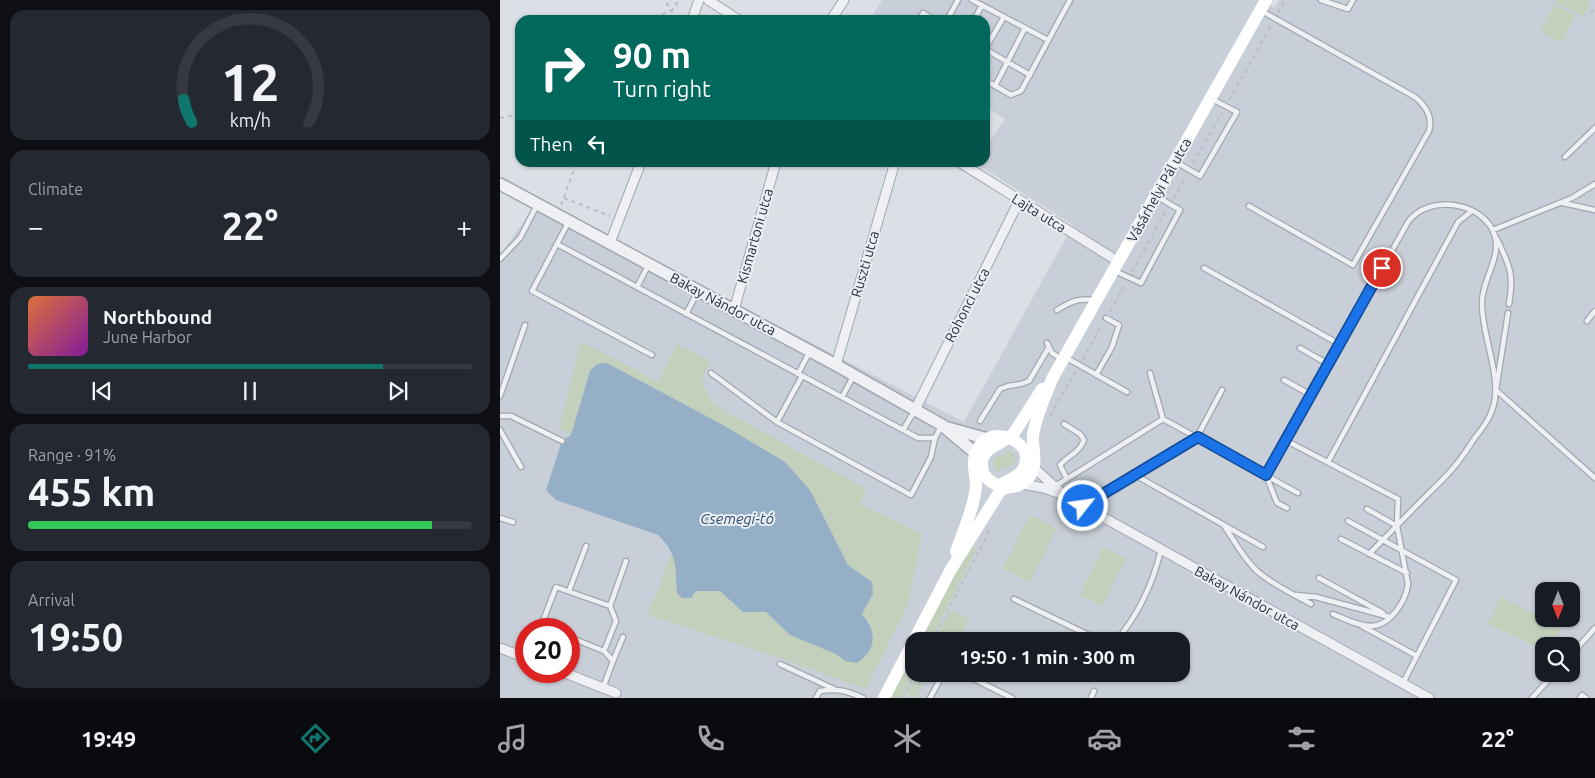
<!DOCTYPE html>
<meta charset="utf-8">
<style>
:root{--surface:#171b24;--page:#242831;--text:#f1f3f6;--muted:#9ea1a6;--line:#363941;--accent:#0f766e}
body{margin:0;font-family:Ubuntu,sans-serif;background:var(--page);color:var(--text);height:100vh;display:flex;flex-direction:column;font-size:19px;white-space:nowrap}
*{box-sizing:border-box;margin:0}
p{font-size:16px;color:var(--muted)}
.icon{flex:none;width:28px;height:28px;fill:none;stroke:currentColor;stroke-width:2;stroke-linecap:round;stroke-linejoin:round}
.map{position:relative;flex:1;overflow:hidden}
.panel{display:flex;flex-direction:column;gap:10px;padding:10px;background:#0d0f14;width:500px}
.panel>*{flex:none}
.hud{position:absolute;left:15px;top:15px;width:475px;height:152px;border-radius:15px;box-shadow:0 1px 4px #0004;background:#00695c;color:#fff;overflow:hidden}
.needle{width:32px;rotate:180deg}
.buttons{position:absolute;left:1035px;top:582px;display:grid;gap:10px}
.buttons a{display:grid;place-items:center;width:45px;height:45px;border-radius:10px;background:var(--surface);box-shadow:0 1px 4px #0004;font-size:25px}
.speed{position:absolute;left:15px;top:618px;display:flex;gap:10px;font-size:25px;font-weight:700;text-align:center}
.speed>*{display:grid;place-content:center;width:65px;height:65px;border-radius:50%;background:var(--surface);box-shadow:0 1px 4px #0004;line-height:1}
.speed .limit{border:8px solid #d22;background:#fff;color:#111}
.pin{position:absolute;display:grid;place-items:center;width:42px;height:42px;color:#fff;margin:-21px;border:2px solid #fff;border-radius:50%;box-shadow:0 1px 5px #0007}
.me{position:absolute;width:55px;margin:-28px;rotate:60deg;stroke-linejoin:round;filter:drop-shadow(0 0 4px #0008)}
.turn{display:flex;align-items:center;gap:18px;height:105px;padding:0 15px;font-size:22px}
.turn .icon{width:65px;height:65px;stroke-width:2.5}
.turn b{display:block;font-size:35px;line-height:42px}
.then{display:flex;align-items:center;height:48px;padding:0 15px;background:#0003;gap:10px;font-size:19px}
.big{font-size:38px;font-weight:700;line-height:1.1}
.panel .widget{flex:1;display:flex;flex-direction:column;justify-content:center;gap:8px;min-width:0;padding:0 18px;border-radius:15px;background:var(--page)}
.panel .dial{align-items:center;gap:0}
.dial svg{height:130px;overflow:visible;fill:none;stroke:var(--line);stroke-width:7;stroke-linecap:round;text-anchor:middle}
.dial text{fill:var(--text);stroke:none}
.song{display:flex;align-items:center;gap:15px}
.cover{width:60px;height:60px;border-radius:8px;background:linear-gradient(135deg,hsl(20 70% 55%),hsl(290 70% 35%))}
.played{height:5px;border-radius:2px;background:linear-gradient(90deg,var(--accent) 80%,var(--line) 80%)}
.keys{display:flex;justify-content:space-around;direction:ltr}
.heat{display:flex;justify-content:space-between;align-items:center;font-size:28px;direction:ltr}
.charge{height:8px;border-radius:4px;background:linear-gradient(90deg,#34c759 91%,var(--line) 0)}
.trip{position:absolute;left:405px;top:632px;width:285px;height:50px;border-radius:15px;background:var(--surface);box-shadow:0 1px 4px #0004;font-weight:700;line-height:50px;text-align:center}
.menu{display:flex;height:80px;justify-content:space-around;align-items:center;background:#090b0e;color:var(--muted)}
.menu .icon{width:35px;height:35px}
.menu .on{color:var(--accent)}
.menu b{font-size:22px;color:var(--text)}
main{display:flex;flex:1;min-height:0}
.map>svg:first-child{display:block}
.built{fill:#c9cfd8;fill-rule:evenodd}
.green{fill:#c2d0bc}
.water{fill:#95afc7}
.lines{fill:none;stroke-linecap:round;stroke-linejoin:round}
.service-casing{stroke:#a1a7b0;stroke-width:7}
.minor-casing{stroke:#a1a7b0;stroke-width:11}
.tertiary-casing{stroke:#a1a7b0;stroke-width:14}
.path{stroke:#babec4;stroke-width:2;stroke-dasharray:4 4;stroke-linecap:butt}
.service{stroke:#eef0f4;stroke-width:4.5}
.minor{stroke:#eef0f4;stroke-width:9}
.tertiary{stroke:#eef0f4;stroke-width:11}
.secondary{stroke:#fff;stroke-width:12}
.route-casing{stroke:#114b97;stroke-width:12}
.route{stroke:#1a73e8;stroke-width:9}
.labels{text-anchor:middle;stroke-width:4;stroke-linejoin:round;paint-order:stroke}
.street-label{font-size:14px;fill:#252e3c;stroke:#ebeff4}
.water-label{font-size:15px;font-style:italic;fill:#2f4e70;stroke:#ebeff4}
</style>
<main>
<section class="panel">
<div class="widget dial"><svg viewBox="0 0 100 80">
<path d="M14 69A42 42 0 1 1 86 69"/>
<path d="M14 69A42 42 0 0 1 9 55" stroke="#0f766e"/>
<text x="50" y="56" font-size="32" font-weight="700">12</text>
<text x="50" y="72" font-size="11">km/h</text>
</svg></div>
<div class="widget"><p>Climate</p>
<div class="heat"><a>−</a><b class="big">22°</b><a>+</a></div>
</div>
<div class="widget">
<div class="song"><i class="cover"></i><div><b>Northbound</b><p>June Harbor</p></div></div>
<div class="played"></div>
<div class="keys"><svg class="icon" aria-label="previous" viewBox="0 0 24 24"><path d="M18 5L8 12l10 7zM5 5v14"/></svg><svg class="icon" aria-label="pause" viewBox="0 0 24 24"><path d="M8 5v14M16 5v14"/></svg><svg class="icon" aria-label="next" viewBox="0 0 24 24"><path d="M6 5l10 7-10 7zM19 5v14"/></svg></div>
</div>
<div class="widget"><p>Range · 91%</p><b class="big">455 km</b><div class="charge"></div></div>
<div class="widget"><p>Arrival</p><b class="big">19:50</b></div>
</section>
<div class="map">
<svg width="1095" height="698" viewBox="0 0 1095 698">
<rect width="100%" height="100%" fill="#dbe0e6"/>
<path class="built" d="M 382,0 L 766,0 L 774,8 L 779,0 L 1095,0 L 1095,698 L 0,698 L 0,251 L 2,252 L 38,201 L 464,422 L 573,225 L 475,163 L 485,162 L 485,148 L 505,119 L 485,106 L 485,20 L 370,20 ZM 1044,591 L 1071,591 L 1071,619 L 1044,619 ZM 26,629 L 69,629 L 69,671 L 26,671 ZM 414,641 L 681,641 L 681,674 L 414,674 ZM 1044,646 L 1071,646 L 1071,674 L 1044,674 Z"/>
<path class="green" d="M 1057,0 L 1086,0 L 1090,2 L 1083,16 L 1055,2 Z
M 1054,5 L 1075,15 L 1061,43 L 1040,32 Z
M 81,341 L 158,382 L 177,344 L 209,360 L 202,383 L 213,404 L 366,489 L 360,504 L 422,534 L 408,604 L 366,689 L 283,659 L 148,615 L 172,553 L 175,559 L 177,592 L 220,591 L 243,612 L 266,612 L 290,635 L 336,654 L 345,661 L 370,623 L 362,614 L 373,594 L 372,582 L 348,565 L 310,490 L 285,462 L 223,425 L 106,363 L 90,371 L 71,435 L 59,428 Z
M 508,450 L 515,455 L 515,463 L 509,467 L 503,466 L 500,472 L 495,470 L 493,465 L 494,459 L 499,455 L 505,456 Z
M 530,515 L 557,528 L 530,582 L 503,569 Z
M 472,544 L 475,548 L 475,553 L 430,641 L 419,641 L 455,569 Z
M 603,547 L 626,558 L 602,606 L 579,595 Z
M 1001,597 L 1061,627 L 1052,646 L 1044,646 L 1044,651 L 988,624 Z
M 450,610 L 470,619 L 458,641 L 434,641 Z
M 414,651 L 414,673 L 401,698 L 390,698 Z
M 417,674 L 429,674 L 416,698 L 407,694 Z"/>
<path class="water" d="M 107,363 L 223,425 L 285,462 L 310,490 L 348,565 L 372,582 L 373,594 L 362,614 C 377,632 377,650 357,663 L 345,661 L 336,654 L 290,635 L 266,612 L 243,612 L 220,591 L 196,591 L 191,598 L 182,598 L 177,593 C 175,567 178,554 158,535 L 56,500 L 46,490 L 62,441 L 71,435 L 90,371 L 97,364 Z"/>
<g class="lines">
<defs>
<path id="service" d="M 472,0 L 548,40
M 821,0 L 848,9 L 853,0
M 419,20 L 423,13 L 434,20
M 447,20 L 458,0
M 474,20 L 482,5
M 485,49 L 530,75
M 485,49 L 504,17
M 485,80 L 511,95 L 521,91 L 570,0
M 495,86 L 525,28
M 1065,157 L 1095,128
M 676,162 L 700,176 L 737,112 L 712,99
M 1063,203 L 1095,210
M 749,206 L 853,265 L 929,131 C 933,117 926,106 915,97 L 760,10
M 68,223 L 32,291 L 152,355
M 993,232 L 993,230 L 1072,198 L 1095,184
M 997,239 C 1010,267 1014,273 1009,304
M 57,244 L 418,438 L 435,438 L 442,425
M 0,259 L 20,238 L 37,205
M 704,268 L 839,344
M 615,271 L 641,283 L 680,210 L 656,196
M 137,287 L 149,264
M 557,310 C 572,301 578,298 595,300
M 1008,313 L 996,390 L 1095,478
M 186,314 L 198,291
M 1087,321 L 1095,311
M 547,343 L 552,353 L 563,360
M 800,348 L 828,364
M 565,357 L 627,392
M 211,373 L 277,422 L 411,495 L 431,457 L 435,438
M 650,373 L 663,419 L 798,493
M 298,374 L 310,351
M 596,375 L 612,347 L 619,325 L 606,318
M 784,380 L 811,395
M 0,396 L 25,325
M 342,397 L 353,377
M 0,416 L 11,416 L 62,441
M 480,421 L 500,389 L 508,386 L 521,384 L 529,381 L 549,347
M 277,422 L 302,376
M 564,424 L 580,434 L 584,440 C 580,452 568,456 560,465 L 567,479
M 0,430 L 21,467
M 403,430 L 415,410
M 785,440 L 898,499 L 897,526 L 908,584 C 906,601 890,626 871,626 C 858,626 845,619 833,614
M 828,462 L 958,222 L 972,211
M 635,475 L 763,547
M 554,487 L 663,419
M 584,505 L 697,437 L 722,390
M 787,508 L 777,503 L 766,475 L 908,222 C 929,193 985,202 995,236 C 1001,258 982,280 982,302 C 981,335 1004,380 992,410 C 989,421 981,430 974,439 C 968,448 962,458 954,467 C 946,477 937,485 928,494 C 908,514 889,534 869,554
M 867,509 L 897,526
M 0,518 L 13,522
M 848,521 L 956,580 L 903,683
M 725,527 C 735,542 744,559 757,571 C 773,585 793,594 811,604
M 841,539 L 907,573
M 819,578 L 883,613
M 69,591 L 86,546
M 796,595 L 816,597 L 890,617
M 514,599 L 601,641
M 110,606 L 126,561
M 862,626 L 917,656
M 33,629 L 41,626 L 56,587 L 110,606 L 116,621 L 104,651 L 113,661 L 103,688
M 69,637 L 104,651
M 616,641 C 638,615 653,583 661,550
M 18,654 L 26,632
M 1071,655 L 1095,628
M 113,661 L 123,637
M 280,664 L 334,689
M 464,674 L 512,698
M 316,698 L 320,691 C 338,688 347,691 363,698
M 430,698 L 443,674
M 591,698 L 594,691
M 1032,698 L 1054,674
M 1080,698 L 1082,695 L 1086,698"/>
<path id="minor" d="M 208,0 L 239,20
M 192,20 L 199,0
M 331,20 L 344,0
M 459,162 L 619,262
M 110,243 L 141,162
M 234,310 L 276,162
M 336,365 L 395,162
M 415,410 L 519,201
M 531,465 L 565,496 L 583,506 L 929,698
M 522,484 L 544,488 L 558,493
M 0,648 L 26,658
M 60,671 L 116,693"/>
<path id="tertiary" d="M 0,184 L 336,365 L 442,425 L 475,453 L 480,461
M 448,428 L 488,439"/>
</defs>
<use href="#service" class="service-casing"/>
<use href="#minor" class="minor-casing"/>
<use href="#tertiary" class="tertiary-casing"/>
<path class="path" d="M 778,13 L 785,0
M 1091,13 L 1095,7
M 147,20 L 172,10 L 164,0
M 171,20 L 172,10 L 179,0
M 729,100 L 772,24
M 0,118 L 20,114
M 693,163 L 722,113
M 64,198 L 110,216
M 674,198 L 686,176
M 61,205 L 77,162
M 632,272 L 666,211
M 610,311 L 626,283
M 583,359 L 602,324
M 550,416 L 575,372
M 432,641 L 491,528
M 403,698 L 415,674"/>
<use href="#service" class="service"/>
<use href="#minor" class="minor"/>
<use href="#tertiary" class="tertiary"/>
<path class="secondary" d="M 483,471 C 476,447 502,446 514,433 L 542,389
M 483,473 C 495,492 524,493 533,470 C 537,458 532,447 533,435 C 536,416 545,397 552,379 L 766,0
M 500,485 C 515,477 530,472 525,451
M 456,552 C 463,531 474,508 476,486 C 476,474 471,463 476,452 C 486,429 513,433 525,451
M 384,698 L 450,571 L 500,491 L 506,488"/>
</g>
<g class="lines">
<defs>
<path id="route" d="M 583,506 L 698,437 L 766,475 L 882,268"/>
</defs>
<use href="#route" class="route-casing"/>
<use href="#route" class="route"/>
</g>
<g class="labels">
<g class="street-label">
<text transform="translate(659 190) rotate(-61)" y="5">Vásárhelyi Pál utca</text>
<text transform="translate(539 213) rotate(32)" y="5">Lajta utca</text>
<text transform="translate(255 236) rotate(-74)" y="5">Kismartoni utca</text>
<text transform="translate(365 264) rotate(-74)" y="5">Ruszti utca</text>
<text transform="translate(223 304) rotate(28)" y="5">Bakay Nándor utca</text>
<text transform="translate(467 305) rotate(-63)" y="5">Rohonci utca</text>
<text transform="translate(747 598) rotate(29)" y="5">Bakay Nándor utca</text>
</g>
<g class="water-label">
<text x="237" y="524">Csemegi-tó</text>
</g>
</g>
</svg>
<div class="buttons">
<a><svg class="needle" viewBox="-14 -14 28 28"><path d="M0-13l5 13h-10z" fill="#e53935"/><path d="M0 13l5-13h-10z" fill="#9ea1a6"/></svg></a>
<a><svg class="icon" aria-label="search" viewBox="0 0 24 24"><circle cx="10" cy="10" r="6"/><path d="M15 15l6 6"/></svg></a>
</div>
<div class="speed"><div class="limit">20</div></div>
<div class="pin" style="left:882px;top:268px;background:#d93025"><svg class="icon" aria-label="arrive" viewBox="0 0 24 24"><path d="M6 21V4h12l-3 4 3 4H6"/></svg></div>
<svg class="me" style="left:583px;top:506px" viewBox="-20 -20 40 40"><circle r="17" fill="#1a73e8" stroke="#fff" stroke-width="3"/><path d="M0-11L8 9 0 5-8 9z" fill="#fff"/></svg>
<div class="trip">19:50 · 1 min · 300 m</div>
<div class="hud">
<div class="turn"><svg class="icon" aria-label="right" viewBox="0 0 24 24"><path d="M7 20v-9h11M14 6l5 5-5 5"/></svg><div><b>90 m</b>Turn right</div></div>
<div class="then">Then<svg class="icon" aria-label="left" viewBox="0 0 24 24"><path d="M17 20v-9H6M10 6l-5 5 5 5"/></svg></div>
</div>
</div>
</main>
<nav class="menu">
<b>19:49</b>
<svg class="icon on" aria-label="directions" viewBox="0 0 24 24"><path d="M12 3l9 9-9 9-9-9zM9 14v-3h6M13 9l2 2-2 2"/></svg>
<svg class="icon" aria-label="music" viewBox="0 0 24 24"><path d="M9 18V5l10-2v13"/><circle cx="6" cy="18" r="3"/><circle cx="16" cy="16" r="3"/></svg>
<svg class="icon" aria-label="phone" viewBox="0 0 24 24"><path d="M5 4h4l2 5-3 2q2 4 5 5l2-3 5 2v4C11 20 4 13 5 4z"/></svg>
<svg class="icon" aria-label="climate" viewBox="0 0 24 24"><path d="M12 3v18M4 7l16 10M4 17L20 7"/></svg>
<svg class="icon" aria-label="car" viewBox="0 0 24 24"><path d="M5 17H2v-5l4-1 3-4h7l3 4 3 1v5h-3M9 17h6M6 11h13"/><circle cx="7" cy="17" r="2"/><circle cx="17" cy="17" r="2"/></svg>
<svg class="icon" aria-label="filters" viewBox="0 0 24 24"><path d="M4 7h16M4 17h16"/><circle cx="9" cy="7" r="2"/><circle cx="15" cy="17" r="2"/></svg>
<b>22°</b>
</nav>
